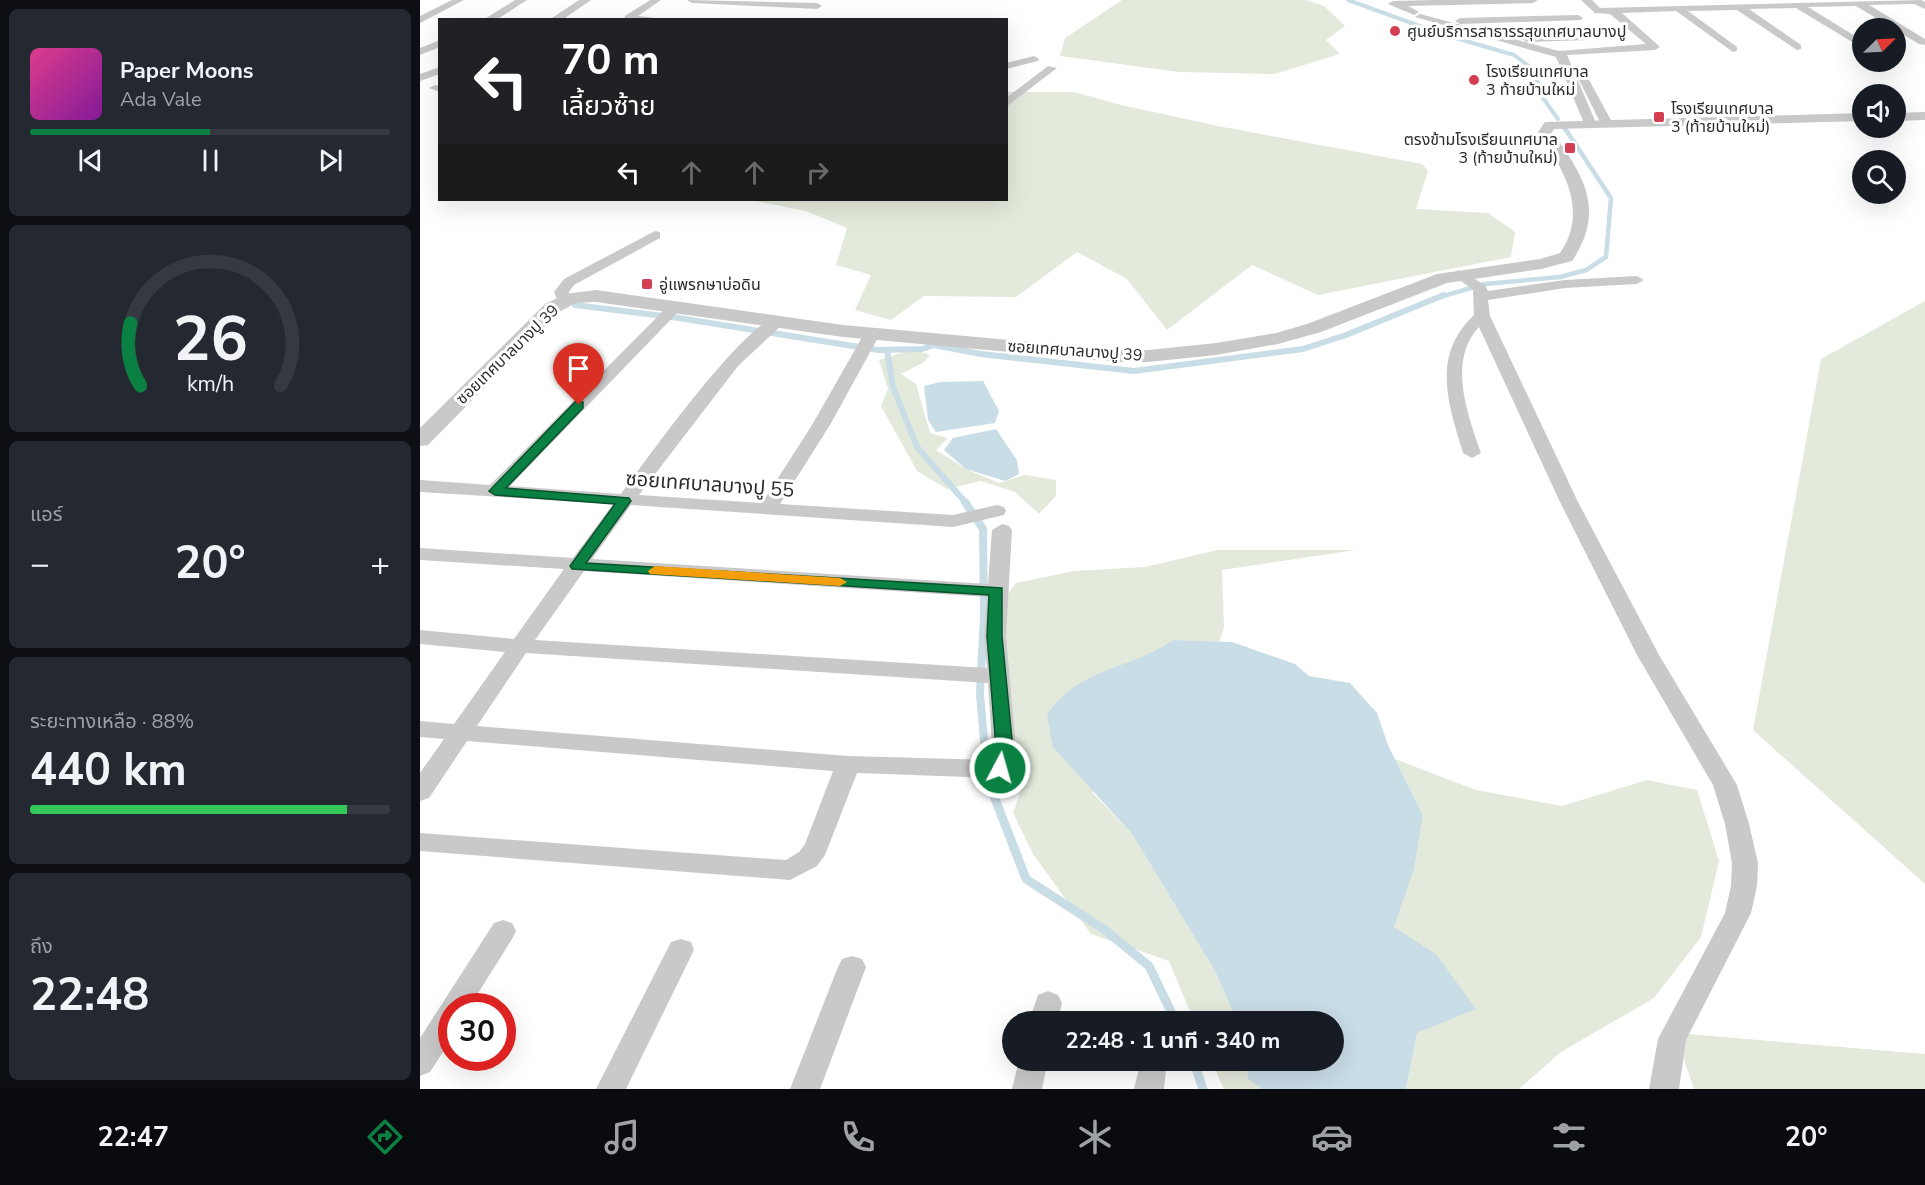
<!DOCTYPE html>
<html lang="th">
<meta charset="utf-8">
<style>
:root{--surface:#171b24;--page:#242831;--text:#f1f3f6;--muted:#9ea1a6;--line:#363941;--accent:#0b8043}
body{margin:0;font-family:"Nunito Sans","Noto Sans Thai",sans-serif;background:var(--page);color:var(--text);height:100vh;display:flex;flex-direction:column;font-size:22px;white-space:nowrap}
*{box-sizing:border-box;margin:0}
p{font-size:20px;color:var(--muted)}
.icon{flex:none;width:33px;height:33px;fill:none;stroke:currentColor;stroke-width:2;stroke-linecap:round;stroke-linejoin:round}
.map{position:relative;flex:1;overflow:hidden}
.sheet{display:flex;flex-direction:column;gap:9px;padding:9px;background:#0d0f14;width:420px}
.sheet>*{flex:none}
.guide{position:absolute;left:18px;top:18px;width:570px;height:183px;border-radius:0px;box-shadow:0 6px 24px #0002;background:#202124;color:#fff;overflow:hidden}
.needle{width:39px;rotate:66deg}
.tools{position:absolute;left:1432px;top:18px;display:grid;gap:12px}
.tools a{display:grid;place-items:center;width:54px;height:54px;border-radius:50%;background:var(--surface);box-shadow:0 6px 24px #0002;font-size:30px}
.speed{position:absolute;left:18px;top:993px;display:flex;gap:12px;font-size:30px;font-weight:700;text-align:center}
.speed>*{display:grid;place-content:center;width:78px;height:78px;border-radius:50%;background:var(--surface);box-shadow:0 6px 24px #0002;line-height:1}
.speed .limit{border:9px solid #d22;background:#fff;color:#111}
.pin{position:absolute;display:grid;place-items:center;width:51px;height:51px;color:#fff;margin:-62px -26px;border-radius:50% 50% 50% 0;rotate:-45deg;box-shadow:0 0 6px #0007}
.pin .icon{rotate:45deg}
.me{position:absolute;width:66px;margin:-33px;rotate:6deg;stroke-linejoin:round;filter:drop-shadow(0 0 4px #0008)}
.turn{display:flex;align-items:center;gap:21px;height:126px;padding:0 24px;font-size:27px}
.turn .icon{width:78px;height:78px;stroke-width:2.5}
.turn b{display:block;font-size:42px;line-height:51px}
.lanes{display:flex;align-items:center;height:57px;padding:0 24px;background:#0003;justify-content:center;gap:30px;direction:ltr}
.lanes .off{opacity:.35}
.big{font-size:45px;font-weight:700;line-height:1.1}
.sheet .card{flex:1;display:flex;flex-direction:column;justify-content:center;gap:9px;min-width:0;padding:0 21px;border-radius:9px;background:var(--page)}
.sheet .dial{align-items:center;gap:0}
.dial svg{height:156px;overflow:visible;fill:none;stroke:var(--line);stroke-width:7;stroke-linecap:round;text-anchor:middle}
.dial text{fill:var(--text);stroke:none}
.song{display:flex;align-items:center;gap:18px}
.cover{width:72px;height:72px;border-radius:9px;background:linear-gradient(135deg,hsl(330 70% 55%),hsl(290 70% 35%))}
.played{height:6px;border-radius:3px;background:linear-gradient(90deg,var(--accent) 50%,var(--line) 50%)}
.keys{display:flex;justify-content:space-around;direction:ltr}
.heat{display:flex;justify-content:space-between;align-items:center;font-size:33px;direction:ltr}
.charge{height:9px;border-radius:4px;background:linear-gradient(90deg,#34c759 88%,var(--line) 0)}
.trip{position:absolute;left:582px;top:1011px;width:342px;height:60px;border-radius:30px;background:var(--surface);box-shadow:0 6px 24px #0002;font-weight:700;line-height:60px;text-align:center}
.tab-bar{display:flex;height:96px;justify-content:space-around;align-items:center;background:#090b0e;color:var(--muted)}
.tab-bar .icon{width:42px;height:42px}
.tab-bar .active{color:var(--accent)}
.tab-bar b{font-size:27px;color:var(--text)}
main{display:flex;flex:1;min-height:0}
.map>svg:first-child{display:block}
.green{fill:#e3e9db}
.water{fill:#c9dde7}
.lines{fill:none;stroke-linecap:round;stroke-linejoin:round}
.stream-far4{stroke:#c9dde7;stroke-width:4}
.stream-far3{stroke:#c9dde7;stroke-width:4.5}
.stream-far2{stroke:#c9dde7;stroke-width:6}
.stream-far1{stroke:#c9dde7;stroke-width:8}
.stream{stroke:#c9dde7;stroke-width:9}
.minor{fill:#c9c9c9;fill-rule:evenodd}
.tertiary{fill:#c9c9c9;fill-rule:evenodd}
.route{fill:#0b8043;stroke:#07532c;stroke-width:1.5}
.slow{fill:#f59e0b}
.poi-dot{fill:#d33e50;stroke:#fff;stroke-width:2}
.labels{text-anchor:middle;stroke-width:6;stroke-linejoin:round;paint-order:stroke}
.far-poi-label{font-size:16px;fill:#2c2c2c;stroke:#fff;text-anchor:start}
.far-street-label{font-size:16px;fill:#2c2c2c;stroke:#fff}
.street-label{font-size:20px;fill:#2c2c2c;stroke:#fff}
</style>
<main>
<section class="sheet">
<div class="card">
<div class="song"><i class="cover"></i><div><b>Paper Moons</b><p>Ada Vale</p></div></div>
<div class="played"></div>
<div class="keys"><svg class="icon" aria-label="previous" viewBox="0 0 24 24"><path d="M18 5L8 12l10 7zM5 5v14"/></svg><svg class="icon" aria-label="pause" viewBox="0 0 24 24"><path d="M8 5v14M16 5v14"/></svg><svg class="icon" aria-label="next" viewBox="0 0 24 24"><path d="M6 5l10 7-10 7zM19 5v14"/></svg></div>
</div>
<div class="card dial"><svg viewBox="0 0 100 80">
<path d="M14 69A42 42 0 1 1 86 69"/>
<path d="M14 69A42 42 0 0 1 9 37" stroke="#0b8043"/>
<text x="50" y="56" font-size="32" font-weight="700">26</text>
<text x="50" y="72" font-size="11">km/h</text>
</svg></div>
<div class="card"><p>แอร์</p>
<div class="heat"><a>−</a><b class="big">20°</b><a>+</a></div>
</div>
<div class="card"><p>ระยะทางเหลือ · 88%</p><b class="big">440 km</b><div class="charge"></div></div>
<div class="card"><p>ถึง</p><b class="big">22:48</b></div>
</section>
<div class="map">
<svg width="1505" height="1089" viewBox="0 0 1505 1089">
<rect width="100%" height="100%" fill="#fff"/>
<path class="green" d="M 702,0 L 886,0 L 904,6 L 925,26 L 906,40 L 920,54 L 854,74 L 759,72 L 640,56 L 645,38 Z
M 587,92 L 654,92 L 701,105 L 803,127 L 1002,164 L 1008,171 L 996,209 L 1068,213 L 1095,232 L 1091,257 L 898,295 L 832,265 L 747,330 L 707,279 L 657,252 L 596,297 L 504,296 L 471,320 L 435,310 L 451,275 L 416,265 L 427,228 L 386,211 L 330,200 L 586,200 Z
M 1505,301 L 1505,884 L 1333,730 L 1401,359 Z
M 493,349 L 510,355 L 504,362 L 481,374 L 496,384 L 510,433 L 528,438 L 516,450 L 546,469 L 579,483 L 605,475 L 636,480 L 636,496 L 619,514 L 595,492 L 561,481 L 527,489 L 497,471 L 461,406 L 468,389 L 459,360 Z
M 797,550 L 936,550 L 802,570 L 804,627 L 799,642 L 753,640 L 735,653 L 673,793 L 712,834 L 795,971 L 817,1021 L 774,1021 L 749,961 L 671,934 L 613,854 L 593,813 L 606,775 L 579,684 L 576,610 L 596,583 L 654,571 L 725,567 Z
M 975,759 L 1056,790 L 1142,806 L 1227,780 L 1277,790 L 1299,861 L 1281,937 L 1234,998 L 1141,1052 L 1099,1089 L 986,1089 L 997,1033 L 974,927 L 994,870 L 1003,815 Z
M 1255,1033 L 1505,1054 L 1505,1089 L 1274,1089 Z
M 791,1061 L 826,1061 L 828,1079 L 842,1089 L 804,1089 Z"/>
<path class="water" d="M 563,381 L 579,411 L 575,423 L 516,432 L 508,420 L 504,386 L 520,382 Z
M 576,429 L 597,460 L 599,474 L 585,481 L 546,469 L 524,450 L 533,438 Z
M 753,640 L 812,642 L 875,664 L 889,676 L 930,683 L 957,713 L 968,745 L 1003,815 L 994,870 L 974,927 L 1016,954 L 1056,1009 L 997,1033 L 986,1089 L 842,1089 L 828,1079 L 826,1061 L 914,1060 L 914,1022 L 817,1021 L 795,971 L 712,834 L 633,747 L 627,715 C 658,667 711,670 753,640 Z"/>
<g class="lines">
<path class="stream-far4" d="M 928,0 L 1022,34 L 1094,55 L 1113,69 L 1123,98 L 1138,119
M 1144,128 L 1147,132"/>
<path class="stream-far3" d="M 1020,297 L 1065,284 L 1140,277 L 1166,270 L 1186,257 L 1191,198 L 1146,130"/>
<path class="stream-far2" d="M 155,305 L 259,318 L 458,350 L 502,349 L 514,345 L 561,354 L 714,371 L 883,349 L 926,335 L 1024,295
M 467,350 L 473,387 L 497,447 L 546,503"/>
<path class="stream-far1" d="M 545,502 L 563,529 L 564,615 L 560,694 L 566,763"/>
<path class="stream" d="M 566,762 L 567,778 L 606,879 L 685,930 L 729,966 L 756,1022
M 773,1060 L 783,1089"/>
<path class="minor" d="M 32,0 L 44,0 L 0,23 L 0,16 Z
M 95,0 L 107,0 L 76,20 L 63,20 Z
M 159,0 L 171,0 L 142,20 L 129,20 Z
M 230,0 L 241,0 L 218,16 L 254,20 L 204,20 L 205,16 Z
M 267,0 L 397,3 L 402,6 L 397,9 L 272,3 Z
M 1013,0 L 1118,0 L 1113,3 L 988,6 L 999,12 L 994,15 L 968,4 L 973,1 Z
M 1161,0 L 1172,0 L 1180,8 L 1501,0 L 1505,2 L 1505,9 L 1494,4 L 1449,5 L 1505,39 L 1505,45 L 1499,44 L 1436,6 L 1388,7 L 1443,41 L 1442,48 L 1376,8 L 1329,9 L 1381,45 L 1381,49 L 1377,50 L 1317,10 L 1268,11 L 1317,47 L 1317,51 L 1313,52 L 1256,11 L 1202,13 L 1240,47 L 1235,50 L 1147,55 L 1176,123 L 1170,127 L 1164,123 L 1136,57 L 995,17 L 1000,14 L 1139,51 L 1226,44 L 1190,14 L 1175,13 Z
M 1158,15 L 1163,18 L 1161,20 L 1040,24 L 1035,21 L 1040,18 Z
M 1174,35 L 1175,37 L 1170,40 L 1107,42 L 1102,39 L 1107,36 Z
M 20,40 L 20,47 L 0,55 L 0,48 Z
M 614,56 L 619,59 L 618,61 L 586,69 L 586,63 Z
M 628,66 L 637,68 L 586,107 L 586,98 Z
M 20,67 L 20,74 L 0,81 L 0,74 Z
M 1159,76 L 1168,78 L 1192,122 L 1190,124 L 1180,122 L 1158,78 Z
M 15,85 L 20,86 L 20,92 L 9,88 Z
M 235,231 L 240,232 L 240,238 L 154,285 L 149,292 L 151,300 L 149,303 L 139,303 L 134,292 L 144,279 Z
M 1039,270 L 1065,285 L 1068,291 L 1145,280 L 1217,276 L 1224,280 L 1217,284 L 1145,288 L 1068,300 L 1070,316 L 1158,502 L 1239,655 L 1317,785 L 1329,824 L 1338,863 L 1337,886 L 1331,913 L 1266,1040 L 1259,1089 L 1229,1089 L 1238,1039 L 1305,913 L 1311,886 L 1312,863 L 1305,824 L 1293,785 L 1217,655 L 1140,502 L 1059,327 C 1027,361 1048,415 1061,453 L 1052,458 L 1043,453 C 1028,403 1011,356 1054,315 L 1053,290 L 1032,274 Z
M 256,301 L 261,303 L 264,306 L 261,309 L 90,486 L 201,494 C 227,459 322,325 358,316 L 363,318 L 366,321 L 363,324 L 318,366 L 219,495 L 342,503 L 392,425 L 444,334 L 452,329 L 458,331 L 460,334 L 410,425 L 360,504 L 533,515 L 577,505 L 584,507 L 586,511 L 584,515 L 533,527 L 211,505 L 172,559 L 568,584 L 572,530 L 582,524 L 589,526 L 592,530 L 586,636 L 597,760 L 589,774 L 575,778 L 437,773 L 405,855 L 397,866 L 370,880 L 0,851 L 0,833 L 366,860 L 379,852 L 385,844 L 413,771 L 47,741 L 9,798 L 0,801 L 0,773 L 24,739 L 0,737 L 0,721 L 34,724 L 85,652 L 0,644 L 0,630 L 94,639 L 144,569 L 0,560 L 0,548 L 153,558 L 193,504 L 0,492 L 0,480 L 70,485 L 251,303 ZM 164,571 L 567,597 L 564,636 L 567,668 L 115,640 ZM 106,653 L 568,683 L 573,760 L 428,756 L 57,726 Z
M 83,920 L 92,923 L 96,931 L 92,939 L 50,1006 L 32,1006 L 32,1038 L 10,1072 L 0,1076 L 0,1038 L 74,923 Z
M 261,939 L 271,942 L 274,950 L 206,1089 L 176,1089 L 251,942 Z
M 432,956 L 442,959 L 446,967 L 400,1089 L 370,1089 L 418,967 L 422,959 Z
M 628,991 L 638,995 L 642,1003 L 637,1022 L 609,1022 L 618,995 Z
M 599,1060 L 628,1060 L 622,1089 L 592,1089 Z
M 721,1060 L 747,1060 L 744,1089 L 714,1089 Z"/>
<path class="tertiary" d="M 1505,112 L 1505,120 L 1476,121 L 1476,113 Z
M 1443,113 L 1443,121 L 1134,129 L 1132,132 C 1164,175 1186,211 1152,261 L 1121,269 L 1027,283 L 901,332 L 858,344 L 796,355 L 728,362 L 700,362 L 423,337 L 176,302 L 156,303 L 139,312 L 8,445 L 0,446 L 0,428 L 125,304 L 145,294 L 176,290 L 423,325 L 700,350 L 728,350 L 796,343 L 856,333 L 887,324 L 1017,274 L 1120,259 L 1140,253 C 1169,211 1144,169 1118,132 L 1125,122 Z"/>
</g>
<path class="route" d="M 159,401 L 163,402 L 163,408 L 86,488 L 209,498 L 211,501 L 166,563 L 582,588 L 582,636 L 594,760 L 586,772 L 580,774 L 572,768 L 577,760 L 567,636 L 569,595 L 152,569 L 150,566 L 195,504 L 75,495 L 69,491 L 155,402 Z"/>
<path class="slow" d="M 235,566 L 420,578 L 427,582 L 420,586 L 230,574 L 228,571 Z"/>
<g class="poi-dot">
<circle cx="975" cy="31" r="6"/>
<circle cx="1054" cy="80" r="6"/>
<rect x="1233" y="111" width="12" height="12" rx="3"/>
<rect x="1144" y="142" width="12" height="12" rx="3"/>
<rect x="221" y="278" width="12" height="12" rx="3"/>
</g>
<g class="labels">
<g class="far-poi-label">
<text x="987" y="37">ศูนย์บริการสาธารรสุขเทศบาลบางปู</text>
<text x="1066" y="77">โรงเรียนเทศบาล<tspan x="1066" dy="18">3 ท้ายบ้านใหม่</tspan></text>
<text x="1251" y="114">โรงเรียนเทศบาล<tspan x="1251" dy="18">3 (ท้ายบ้านใหม่)</tspan></text>
<text x="1138" y="145" text-anchor="end">ตรงข้ามโรงเรียนเทศบาล<tspan x="1138" dy="18">3 (ท้ายบ้านใหม่)</tspan></text>
<text x="239" y="290">อู่แพรกษาบ่อดิน</text>
</g>
<g class="far-street-label">
<text transform="translate(655 350) rotate(4)" y="6">ซอยเทศบาลบางปู 39</text>
<text transform="translate(87 354) rotate(-44)" y="6">ซอยเทศบาลบางปู 39</text>
</g>
<g class="street-label">
<text transform="translate(290 484) rotate(4)" y="7">ซอยเทศบาลบางปู 55</text>
</g>
</g>
</svg>
<div class="tools">
<a><svg class="needle" viewBox="-14 -14 28 28"><path d="M0-13l5 13h-10z" fill="#e53935"/><path d="M0 13l5-13h-10z" fill="#9ea1a6"/></svg></a>
<a><svg class="icon" aria-label="sound" viewBox="0 0 24 24"><path d="M4 9h4l5-4v14l-5-4H4zM17 9q2 3 0 6"/></svg></a>
<a><svg class="icon" aria-label="search" viewBox="0 0 24 24"><circle cx="10" cy="10" r="6"/><path d="M15 15l6 6"/></svg></a>
</div>
<div class="speed"><div class="limit">30</div></div>
<div class="pin" style="left:159px;top:405px;background:#d93025"><svg class="icon" aria-label="arrive" viewBox="0 0 24 24"><path d="M6 21V4h12l-3 4 3 4H6"/></svg></div>
<svg class="me" style="left:580px;top:768px" viewBox="-20 -20 40 40"><circle r="17" fill="#0b8043" stroke="#fff" stroke-width="3"/><path d="M0-11L8 9 0 5-8 9z" fill="#fff"/></svg>
<div class="trip">22:48 · 1 นาที · 340 m</div>
<div class="guide">
<div class="turn"><svg class="icon" aria-label="left" viewBox="0 0 24 24"><path d="M17 20v-9H6M10 6l-5 5 5 5"/></svg><div><b>70 m</b>เลี้ยวซ้าย</div></div>
<div class="lanes"><svg class="icon" aria-label="left" viewBox="0 0 24 24"><path d="M17 20v-9H6M10 6l-5 5 5 5"/></svg><svg class="icon off" aria-label="ahead" viewBox="0 0 24 24"><path d="M12 20V5M6 11l6-6 6 6"/></svg><svg class="icon off" aria-label="ahead" viewBox="0 0 24 24"><path d="M12 20V5M6 11l6-6 6 6"/></svg><svg class="icon off" aria-label="right" viewBox="0 0 24 24"><path d="M7 20v-9h11M14 6l5 5-5 5"/></svg></div>
</div>
</div>
</main>
<nav class="tab-bar">
<b>22:47</b>
<svg class="icon active" aria-label="directions" viewBox="0 0 24 24"><path d="M12 3l9 9-9 9-9-9zM9 14v-3h6M13 9l2 2-2 2"/></svg>
<svg class="icon" aria-label="music" viewBox="0 0 24 24"><path d="M9 18V5l10-2v13"/><circle cx="6" cy="18" r="3"/><circle cx="16" cy="16" r="3"/></svg>
<svg class="icon" aria-label="phone" viewBox="0 0 24 24"><path d="M5 4h4l2 5-3 2q2 4 5 5l2-3 5 2v4C11 20 4 13 5 4z"/></svg>
<svg class="icon" aria-label="climate" viewBox="0 0 24 24"><path d="M12 3v18M4 7l16 10M4 17L20 7"/></svg>
<svg class="icon" aria-label="car" viewBox="0 0 24 24"><path d="M5 17H2v-5l4-1 3-4h7l3 4 3 1v5h-3M9 17h6M6 11h13"/><circle cx="7" cy="17" r="2"/><circle cx="17" cy="17" r="2"/></svg>
<svg class="icon" aria-label="filters" viewBox="0 0 24 24"><path d="M4 7h16M4 17h16"/><circle cx="9" cy="7" r="2"/><circle cx="15" cy="17" r="2"/></svg>
<b>20°</b>
</nav>
